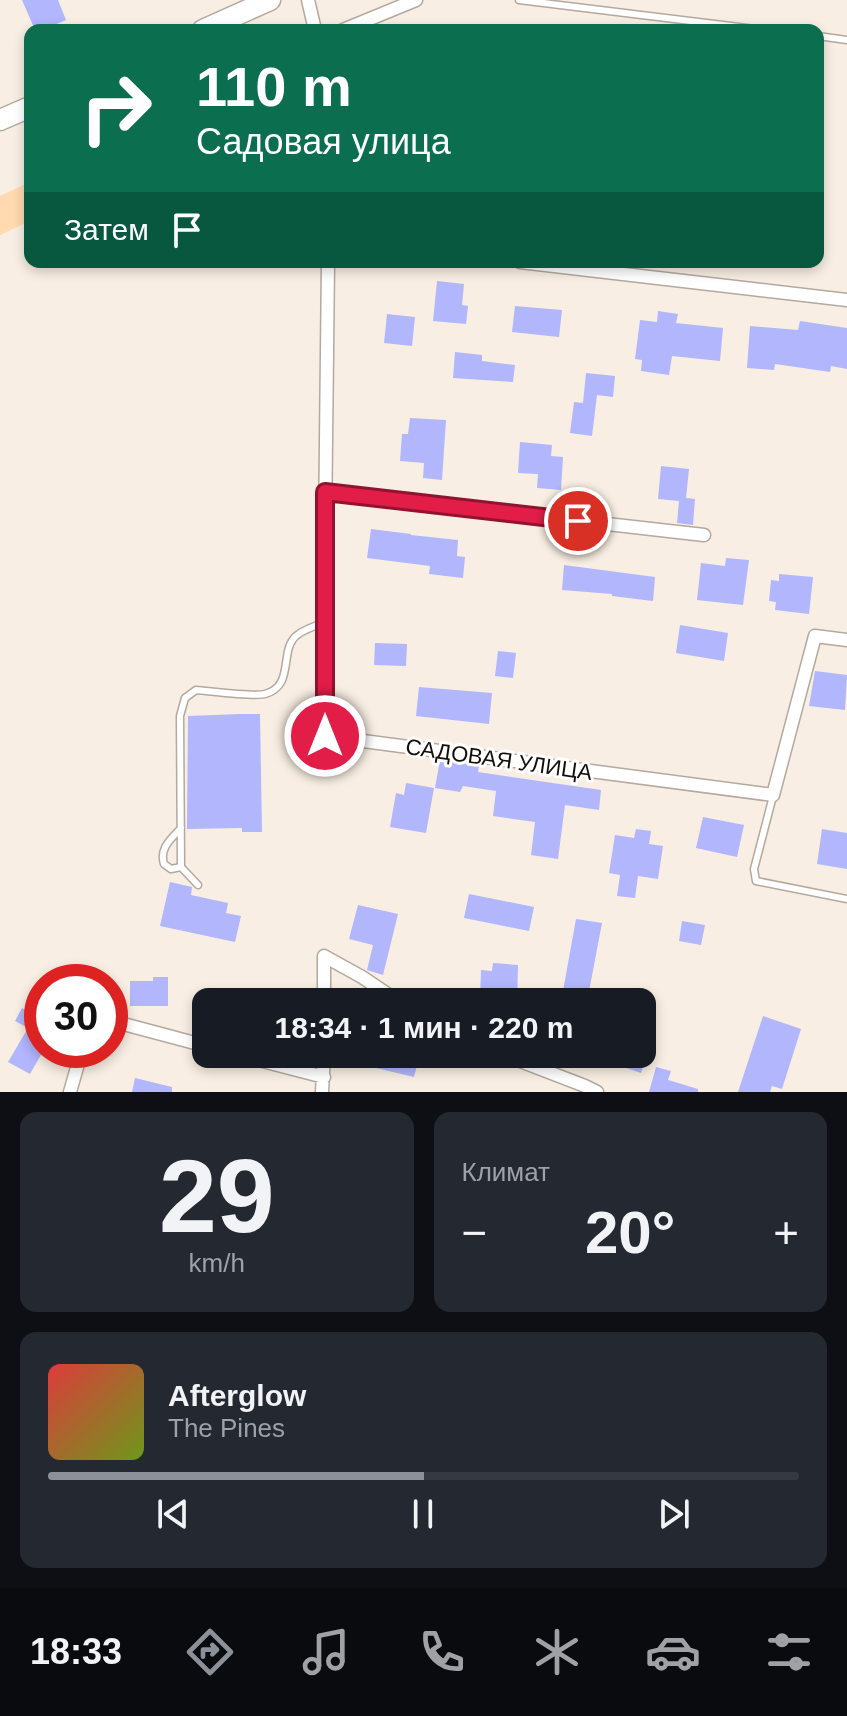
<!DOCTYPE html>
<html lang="ru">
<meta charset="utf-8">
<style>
:root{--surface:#171b24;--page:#242831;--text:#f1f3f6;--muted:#9ea1a6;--line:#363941;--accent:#8c9099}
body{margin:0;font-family:Helvetica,sans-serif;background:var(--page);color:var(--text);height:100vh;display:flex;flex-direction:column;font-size:30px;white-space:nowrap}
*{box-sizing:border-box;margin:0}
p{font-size:26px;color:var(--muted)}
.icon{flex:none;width:44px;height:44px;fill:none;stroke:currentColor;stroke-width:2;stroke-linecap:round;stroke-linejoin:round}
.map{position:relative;height:1092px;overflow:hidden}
.panel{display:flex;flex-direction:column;gap:20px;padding:20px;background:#0d0f14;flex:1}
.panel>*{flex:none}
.hud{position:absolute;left:24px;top:24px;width:800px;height:244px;border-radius:16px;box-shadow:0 4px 12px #0003;background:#0b6e4f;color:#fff;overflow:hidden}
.speed{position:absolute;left:24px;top:964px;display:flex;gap:16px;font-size:40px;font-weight:700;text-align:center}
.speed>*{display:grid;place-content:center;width:104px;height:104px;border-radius:50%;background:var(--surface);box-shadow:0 4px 12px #0003;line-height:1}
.speed .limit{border:12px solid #d22;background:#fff;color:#111}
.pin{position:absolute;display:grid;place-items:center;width:68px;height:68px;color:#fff;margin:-34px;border:4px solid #fff;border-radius:50%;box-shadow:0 2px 8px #0007}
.me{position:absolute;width:88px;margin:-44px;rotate:0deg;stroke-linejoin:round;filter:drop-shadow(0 0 6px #0008)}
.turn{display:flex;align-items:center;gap:28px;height:168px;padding:0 40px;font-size:36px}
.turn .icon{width:104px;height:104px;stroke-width:2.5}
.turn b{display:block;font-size:56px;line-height:68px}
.then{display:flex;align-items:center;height:76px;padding:0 40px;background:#0003;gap:16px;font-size:30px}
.big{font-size:60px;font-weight:700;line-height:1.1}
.panel .widget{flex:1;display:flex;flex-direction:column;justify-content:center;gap:12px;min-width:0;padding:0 28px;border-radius:16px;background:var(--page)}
.panel .dial{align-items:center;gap:0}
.dial b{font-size:104px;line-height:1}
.song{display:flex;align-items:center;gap:24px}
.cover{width:96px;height:96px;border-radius:12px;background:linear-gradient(135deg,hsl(0 70% 55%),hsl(80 70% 35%))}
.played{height:8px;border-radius:4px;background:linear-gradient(90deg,var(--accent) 50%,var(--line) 50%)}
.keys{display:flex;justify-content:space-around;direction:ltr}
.heat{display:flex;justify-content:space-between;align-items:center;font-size:44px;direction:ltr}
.panel .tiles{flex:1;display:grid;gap:20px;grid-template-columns:1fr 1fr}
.widget:last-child{grid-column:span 2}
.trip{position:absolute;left:192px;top:988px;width:464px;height:80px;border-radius:16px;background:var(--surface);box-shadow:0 4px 12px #0003;font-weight:700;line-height:80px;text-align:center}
.dock{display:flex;height:128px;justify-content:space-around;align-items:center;background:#090b0e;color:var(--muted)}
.dock .icon{width:56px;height:56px}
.dock .on{color:var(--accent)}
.dock b{font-size:36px;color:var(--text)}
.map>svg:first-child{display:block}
.green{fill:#ffdab0}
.building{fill:#b1b6fd}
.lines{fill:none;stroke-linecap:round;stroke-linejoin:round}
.lane-casing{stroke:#b3a99f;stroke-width:9}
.street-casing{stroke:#b3a99f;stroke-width:15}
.primary-casing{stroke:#b3a99f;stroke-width:23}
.lane{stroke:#fff;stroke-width:6}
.street{stroke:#fff;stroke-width:12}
.primary{stroke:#fff;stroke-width:20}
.route-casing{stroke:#92132f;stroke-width:20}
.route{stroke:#e11d48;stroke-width:14}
.labels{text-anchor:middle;stroke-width:6;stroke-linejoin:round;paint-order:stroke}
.street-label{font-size:22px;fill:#13100c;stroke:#fff}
</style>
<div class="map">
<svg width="847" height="1092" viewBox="0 0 847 1092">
<rect width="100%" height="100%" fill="#f8eee3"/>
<path class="green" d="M 30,182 L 30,221 L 0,235 L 0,196 Z"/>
<path class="building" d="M 22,0 L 58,0 L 66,20 L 43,30 L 35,30 Z
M 437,281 L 464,284 L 462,305 L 468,306 L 466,324 L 433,321 Z
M 515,306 L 562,310 L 559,337 L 512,332 Z
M 658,311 L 678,314 L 676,323 L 723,328 L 720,361 L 672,356 L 669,375 L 641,371 L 642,360 L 635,359 L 640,320 L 657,322 Z
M 387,314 L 415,317 L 412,346 L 384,343 Z
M 800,321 L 847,328 L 847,369 L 831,366 L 830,372 L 775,364 L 774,370 L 747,368 L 750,326 L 798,330 Z
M 455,352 L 482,355 L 482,361 L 515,365 L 513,382 L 453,378 Z
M 586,373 L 615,376 L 613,397 L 597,395 L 592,436 L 570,433 L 574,402 L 583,403 Z
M 410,418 L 446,420 L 442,480 L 423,478 L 424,463 L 400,461 L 402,434 L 408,434 Z
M 520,442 L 552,445 L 551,456 L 563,457 L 561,490 L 537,488 L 538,474 L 518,473 Z
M 661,466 L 689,469 L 686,498 L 695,499 L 693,525 L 677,523 L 679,501 L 658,499 Z
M 371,529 L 411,534 L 411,535 L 458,540 L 457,556 L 465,557 L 463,578 L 429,574 L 430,566 L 367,558 Z
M 726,558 L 749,560 L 743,605 L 697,600 L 701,563 L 725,566 Z
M 564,565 L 655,577 L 653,601 L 612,596 L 612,594 L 562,590 Z
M 779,574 L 813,577 L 809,614 L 775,610 L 776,602 L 769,601 L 771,580 L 779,581 Z
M 680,625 L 728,633 L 724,661 L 676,653 Z
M 375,643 L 407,644 L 406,666 L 374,665 Z
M 498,651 L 516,653 L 513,678 L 495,676 Z
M 815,671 L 847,675 L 845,710 L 809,706 Z
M 419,687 L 492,693 L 489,724 L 416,716 Z
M 240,714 L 260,714 L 262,832 L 242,832 L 242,828 L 187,829 L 188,716 Z
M 440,760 L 479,765 L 478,772 L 601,790 L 599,810 L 565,805 L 558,859 L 531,855 L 535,822 L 493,816 L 496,791 L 463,786 L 460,792 L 435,788 Z
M 406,783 L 434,788 L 426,833 L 390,827 L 396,793 L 404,795 Z
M 703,817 L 744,825 L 737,857 L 696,848 Z
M 636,829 L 651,831 L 649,844 L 663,846 L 658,879 L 638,876 L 635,898 L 617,896 L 620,875 L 609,873 L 615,835 L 634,838 Z
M 822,829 L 847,833 L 847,869 L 817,864 Z
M 170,882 L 192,887 L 191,895 L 228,903 L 226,913 L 241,916 L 235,942 L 160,926 Z
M 469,894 L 534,907 L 529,931 L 464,918 Z
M 358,905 L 398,914 L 383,975 L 367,970 L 373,945 L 349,939 Z
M 576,919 L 602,923 L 587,1002 L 561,1002 Z
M 682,921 L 705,925 L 701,945 L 679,941 Z
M 493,963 L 518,965 L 517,1002 L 480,1002 L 481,970 L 492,971 Z
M 153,977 L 168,977 L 168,1006 L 130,1006 L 130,981 L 153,981 Z
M 22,1008 L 42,1019 L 42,1053 L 30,1074 L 8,1062 L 28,1028 L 15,1021 Z
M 763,1016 L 801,1029 L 782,1089 L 772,1086 L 770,1092 L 738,1092 Z
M 642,1022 L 656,1027 L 641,1073 L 591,1056 L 591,1054 L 642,1054 Z
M 338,1054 L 420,1054 L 414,1077 L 338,1059 Z
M 656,1067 L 671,1071 L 668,1080 L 698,1089 L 698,1092 L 649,1092 Z
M 135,1078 L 172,1087 L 172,1092 L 132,1092 Z"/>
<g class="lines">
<defs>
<path id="lane" d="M 519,0 L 764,30
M 818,36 L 847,40
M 773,796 L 754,869 L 756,881 L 847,899
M 181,828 C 171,839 159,848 164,864 L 171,869 L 181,867
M 198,885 L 181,867 L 180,716 L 185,698 L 196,690 C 210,691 254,697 265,694 C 295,686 279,651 296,636 C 302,630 316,626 324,622"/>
<path id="street" d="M 308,0 L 315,30
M 343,30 L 416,0
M 328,262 L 324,622 L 325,736 L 773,795 L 815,636 L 847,640
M 520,262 L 847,300
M 325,492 L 704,535
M 324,1002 L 324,956 L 362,977 L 399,1002
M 110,1022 L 116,1022 L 206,1046
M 236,1054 L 324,1077
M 502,1054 L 585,1086 L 597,1092
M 70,1092 L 82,1050
M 322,1092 L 324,1054"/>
<path id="primary" d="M 203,30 L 270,0
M 0,120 L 30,107"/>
</defs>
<use href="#lane" class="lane-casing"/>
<use href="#street" class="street-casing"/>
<use href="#primary" class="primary-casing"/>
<use href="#lane" class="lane"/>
<use href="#street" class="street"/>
<use href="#primary" class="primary"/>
</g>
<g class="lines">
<defs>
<path id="route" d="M 325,736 L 325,492 L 578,521"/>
</defs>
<use href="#route" class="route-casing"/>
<use href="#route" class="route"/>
</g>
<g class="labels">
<g class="street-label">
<text transform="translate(499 759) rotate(8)" y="8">САДОВАЯ УЛИЦА</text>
</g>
</g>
</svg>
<div class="speed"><div class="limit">30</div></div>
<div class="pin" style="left:578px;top:521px;background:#d93025"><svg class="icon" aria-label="arrive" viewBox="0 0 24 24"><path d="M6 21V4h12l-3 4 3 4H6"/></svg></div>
<svg class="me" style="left:325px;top:736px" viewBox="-20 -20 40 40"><circle r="17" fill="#e11d48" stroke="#fff" stroke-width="3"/><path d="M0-11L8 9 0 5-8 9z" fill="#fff"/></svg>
<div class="trip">18:34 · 1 мин · 220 m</div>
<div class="hud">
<div class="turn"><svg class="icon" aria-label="right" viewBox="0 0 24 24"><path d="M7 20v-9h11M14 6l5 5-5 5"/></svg><div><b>110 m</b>Садовая улица</div></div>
<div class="then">Затем<svg class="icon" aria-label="arrive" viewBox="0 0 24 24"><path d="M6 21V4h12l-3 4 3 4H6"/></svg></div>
</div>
</div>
<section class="panel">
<div class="tiles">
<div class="widget dial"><b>29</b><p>km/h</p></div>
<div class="widget"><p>Климат</p>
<div class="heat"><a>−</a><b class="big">20°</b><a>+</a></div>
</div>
<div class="widget">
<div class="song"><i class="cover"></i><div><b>Afterglow</b><p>The Pines</p></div></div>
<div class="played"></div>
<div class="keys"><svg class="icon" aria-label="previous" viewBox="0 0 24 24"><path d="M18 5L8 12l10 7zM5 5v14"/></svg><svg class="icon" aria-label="pause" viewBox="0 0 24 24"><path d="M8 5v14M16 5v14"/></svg><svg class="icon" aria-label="next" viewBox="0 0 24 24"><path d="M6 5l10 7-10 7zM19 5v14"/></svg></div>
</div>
</div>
</section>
<nav class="dock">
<b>18:33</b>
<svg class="icon on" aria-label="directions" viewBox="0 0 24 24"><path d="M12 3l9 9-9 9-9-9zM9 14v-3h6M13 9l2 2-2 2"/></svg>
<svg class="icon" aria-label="music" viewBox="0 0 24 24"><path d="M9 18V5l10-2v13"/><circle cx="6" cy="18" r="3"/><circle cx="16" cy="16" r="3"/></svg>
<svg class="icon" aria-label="phone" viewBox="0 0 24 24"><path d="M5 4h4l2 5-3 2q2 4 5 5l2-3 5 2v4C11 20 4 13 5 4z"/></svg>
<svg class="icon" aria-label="climate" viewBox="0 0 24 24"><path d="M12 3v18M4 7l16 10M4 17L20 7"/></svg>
<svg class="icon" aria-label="car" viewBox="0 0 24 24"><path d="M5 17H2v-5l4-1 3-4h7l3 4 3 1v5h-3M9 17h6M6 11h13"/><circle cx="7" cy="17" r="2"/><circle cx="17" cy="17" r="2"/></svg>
<svg class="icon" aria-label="filters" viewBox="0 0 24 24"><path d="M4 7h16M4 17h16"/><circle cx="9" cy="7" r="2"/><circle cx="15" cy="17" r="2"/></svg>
</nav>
